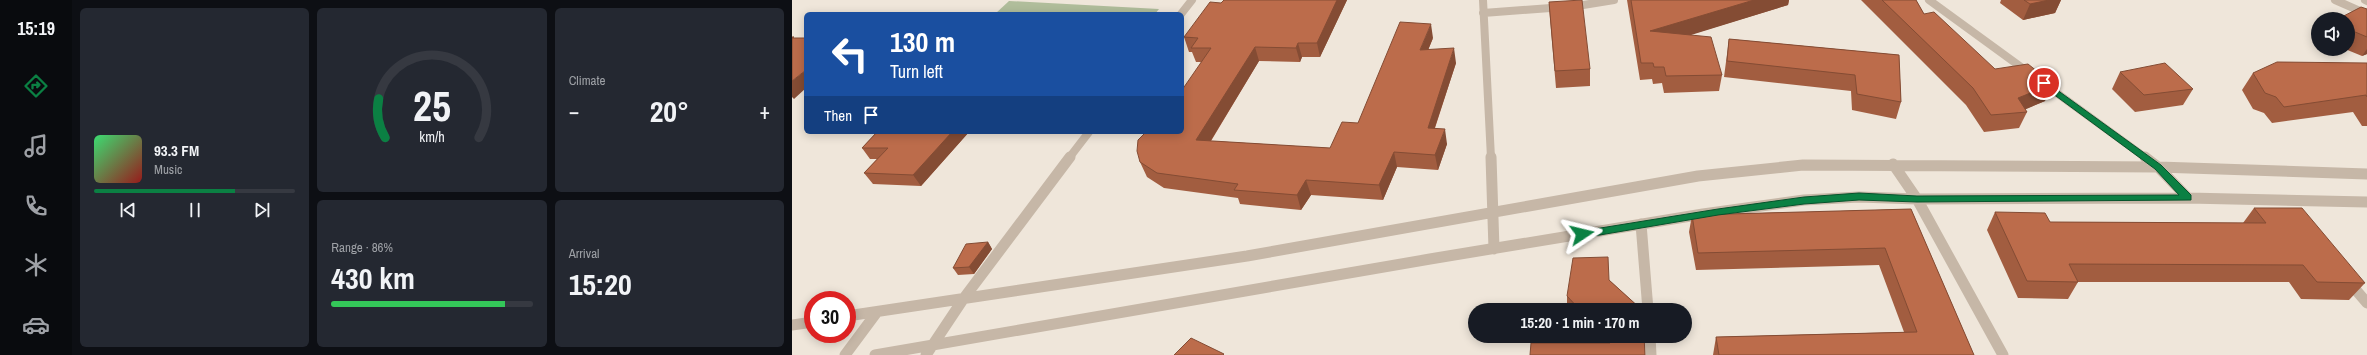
<!DOCTYPE html>
<meta charset="utf-8">
<style>
:root{--surface:#171b24;--page:#242831;--text:#f1f3f6;--muted:#9ea1a6;--line:#363941;--accent:#0b8043}
body{margin:0;font-family:"Archivo Narrow",sans-serif;background:var(--page);color:var(--text);height:100vh;display:flex;flex-direction:column;font-size:15px;white-space:nowrap}
*{box-sizing:border-box;margin:0}
p{font-size:13px;color:var(--muted)}
.icon{flex:none;width:22px;height:22px;fill:none;stroke:currentColor;stroke-width:2;stroke-linecap:round;stroke-linejoin:round}
.map{position:relative;flex:1;overflow:hidden}
.side{display:flex;flex-direction:column;gap:8px;padding:8px;background:#0d0f14;width:720px}
.side>*{flex:none}
.top-card{position:absolute;left:12px;top:12px;width:380px;height:122px;border-radius:6px;box-shadow:0 2px 10px #0003;background:#1a4fa0;color:#fff;overflow:hidden}
.controls{position:absolute;left:1519px;top:12px;display:grid;gap:8px}
.controls a{display:grid;place-items:center;width:44px;height:44px;border-radius:50%;background:var(--surface);box-shadow:0 2px 10px #0003;font-size:20px}
.speed{position:absolute;left:12px;top:291px;display:flex;gap:8px;font-size:20px;font-weight:700;text-align:center}
.speed>*{display:grid;place-content:center;width:52px;height:52px;border-radius:50%;background:var(--surface);box-shadow:0 2px 10px #0003;line-height:1}
.speed .limit{border:6px solid #d22;background:#fff;color:#111}
.pin{position:absolute;display:grid;place-items:center;width:34px;height:34px;color:#fff;margin:-17px;border:2px solid #fff;border-radius:50%;box-shadow:0 1px 4px #0007}
.me{position:absolute;width:44px;margin:-22px;rotate:80deg;stroke-linejoin:round;filter:drop-shadow(0 0 3px #0008)}
.turn{display:flex;align-items:center;gap:14px;height:84px;padding:0 20px;font-size:18px}
.turn .icon{width:52px;height:52px;stroke-width:2.5}
.turn b{display:block;font-size:28px;line-height:34px}
.then{display:flex;align-items:center;height:38px;padding:0 20px;background:#0003;gap:8px;font-size:15px}
.big{font-size:30px;font-weight:800;line-height:1.1}
.side .tile{flex:1;display:flex;flex-direction:column;justify-content:center;gap:6px;min-width:0;padding:0 14px;border-radius:6px;background:var(--page)}
.side .dial{align-items:center;gap:0}
.dial svg{height:104px;overflow:visible;fill:none;stroke:var(--line);stroke-width:7;stroke-linecap:round;text-anchor:middle}
.dial text{fill:var(--text);stroke:none}
.song{display:flex;align-items:center;gap:12px}
.cover{width:48px;height:48px;border-radius:6px;background:linear-gradient(135deg,hsl(140 70% 55%),hsl(0 70% 35%))}
.played{height:4px;border-radius:2px;background:linear-gradient(90deg,var(--accent) 70%,var(--line) 70%)}
.keys{display:flex;justify-content:space-around;direction:ltr}
.heat{display:flex;justify-content:space-between;align-items:center;font-size:22px;direction:ltr}
.charge{height:6px;border-radius:3px;background:linear-gradient(90deg,#34c759 86%,var(--line) 0)}
.side .tiles{flex:1;display:grid;gap:8px;grid-template-columns:repeat(3,1fr)}
.tile:first-child{grid-row:span 2}
.trip{position:absolute;left:676px;top:303px;width:224px;height:40px;border-radius:20px;background:var(--surface);box-shadow:0 2px 10px #0003;font-weight:800;line-height:40px;text-align:center}
main{display:flex;flex:1;min-height:0}
.tab-bar{display:flex;flex-direction:column;width:72px;justify-content:space-around;align-items:center;background:#090b0e;color:var(--muted)}
.tab-bar .icon{width:28px;height:28px}
.tab-bar .on{color:var(--accent)}
.tab-bar b{font-size:18px;color:var(--text)}
.map>svg:first-child{display:block}
.green{fill:#b0bd9b}
.lines{fill:none;stroke-linecap:round;stroke-linejoin:round}
.street-far1{stroke:#c6b7a7;stroke-width:8}
.street{stroke:#c6b7a7;stroke-width:11}
.wall{fill:#a25d40}
.shaded-wall{fill:#844c34}
.building{fill:#bc6c4b;stroke:#844c34}
.route{fill:#0b8043;stroke:#07532c}
</style>
<main>
<nav class="tab-bar">
<b>15:19</b>
<svg class="icon on" aria-label="directions" viewBox="0 0 24 24"><path d="M12 3l9 9-9 9-9-9zM9 14v-3h6M13 9l2 2-2 2"/></svg>
<svg class="icon" aria-label="music" viewBox="0 0 24 24"><path d="M9 18V5l10-2v13"/><circle cx="6" cy="18" r="3"/><circle cx="16" cy="16" r="3"/></svg>
<svg class="icon" aria-label="phone" viewBox="0 0 24 24"><path d="M5 4h4l2 5-3 2q2 4 5 5l2-3 5 2v4C11 20 4 13 5 4z"/></svg>
<svg class="icon" aria-label="climate" viewBox="0 0 24 24"><path d="M12 3v18M4 7l16 10M4 17L20 7"/></svg>
<svg class="icon" aria-label="car" viewBox="0 0 24 24"><path d="M5 17H2v-5l4-1 3-4h7l3 4 3 1v5h-3M9 17h6M6 11h13"/><circle cx="7" cy="17" r="2"/><circle cx="17" cy="17" r="2"/></svg>
</nav>
<section class="side">
<div class="tiles">
<div class="tile">
<div class="song"><i class="cover"></i><div><b>93.3 FM</b><p>Music</p></div></div>
<div class="played"></div>
<div class="keys"><svg class="icon" aria-label="previous" viewBox="0 0 24 24"><path d="M18 5L8 12l10 7zM5 5v14"/></svg><svg class="icon" aria-label="pause" viewBox="0 0 24 24"><path d="M8 5v14M16 5v14"/></svg><svg class="icon" aria-label="next" viewBox="0 0 24 24"><path d="M6 5l10 7-10 7zM19 5v14"/></svg></div>
</div>
<div class="tile dial"><svg viewBox="0 0 100 80">
<path d="M14 69A42 42 0 1 1 86 69"/>
<path d="M14 69A42 42 0 0 1 9 39" stroke="#0b8043"/>
<text x="50" y="56" font-size="32" font-weight="700">25</text>
<text x="50" y="72" font-size="11">km/h</text>
</svg></div>
<div class="tile"><p>Climate</p>
<div class="heat"><a>−</a><b class="big">20°</b><a>+</a></div>
</div>
<div class="tile"><p>Range · 86%</p><b class="big">430 km</b><div class="charge"></div></div>
<div class="tile"><p>Arrival</p><b class="big">15:20</b></div>
</div>
</section>
<div class="map">
<svg width="1575" height="355" viewBox="0 0 1575 355">
<rect width="100%" height="100%" fill="#efe6da"/>
<path class="green" d="M 217,1 L 367,9 L 363,14 L 203,14 Z"/>
<g class="lines">
<path class="street-far1" d="M 691,0 L 699,158
M 1137,0 L 1354,158
M 1543,0 L 1575,14
M 1573,0 L 1575,1
M 691,13 L 785,6 L 822,0
M 389,14 L 400,0
M 277,158 L 297,132"/>
<path class="street" d="M 699,157 L 702,249
M 1353,157 L 1366,167 L 1396,198
M 1101,164 L 1125,199 L 1211,355
M 849,224 L 856,310
M 1557,282 L 1575,303
M 55,316 L 455,256 L 906,176 L 1011,165 L 1366,167 L 1575,174
M 0,325 L 21,322
M 858,336 L 859,355
M 53,355 L 85,312
M 83,355 L 638,259 L 911,214 L 1012,200 L 1067,197 L 1125,199 L 1396,198 L 1575,202
M 134,355 L 172,298 L 278,157"/>
</g>
<path class="wall" d="M 555,0 L 528,57 L 510,57 L 508,62 L 467,61 L 419,141 L 538,148 L 566,123 L 641,38 L 636,50 L 664,63 L 643,128 L 655,144 L 646,170 L 605,167 L 591,200 L 519,195 L 509,210 L 448,204 L 446,198 L 372,188 L 355,177 L 348,162 L 390,132 L 409,62 L 404,62 L 400,52 L 397,52 L 392,37 L 429,3 Z
M 835,0 L 997,0 L 996,5 L 897,35 L 930,75 L 927,91 L 872,93 L 870,83 L 861,84 L 860,79 L 848,80 Z
M 1069,0 L 1124,0 L 1132,14 L 1203,69 L 1253,101 L 1233,109 L 1235,112 L 1227,128 L 1192,132 L 1174,105 Z
M 1209,0 L 1269,0 L 1263,13 L 1231,20 L 1208,3 Z
M 757,2 L 798,69 L 798,86 L 764,88 L 758,18 Z
M 1575,9 L 1575,54 L 1570,56 L 1553,49 L 1556,49 L 1556,19 Z
M 937,39 L 1107,55 L 1109,102 L 1104,119 L 1060,110 L 1059,91 L 932,77 Z
M 1575,63 L 1575,126 L 1570,126 L 1561,112 L 1480,123 L 1472,113 L 1461,109 L 1450,90 L 1461,73 Z
M 1328,72 L 1401,89 L 1391,105 L 1343,112 L 1320,89 Z
M 85,132 L 177,132 L 129,186 L 81,184 L 72,173 L 85,159 L 78,159 L 70,148 Z
M 1462,208 L 1573,283 L 1557,300 L 1509,299 L 1497,282 L 1286,282 L 1276,299 L 1226,298 L 1195,230 L 1203,212 L 1258,222 L 1451,223 Z
M 1119,209 L 1182,355 L 921,355 L 924,337 L 1112,332 L 1087,265 L 904,270 L 897,232 L 900,215 Z
M 196,242 L 200,249 L 182,274 L 166,275 L 161,268 Z
M 817,280 L 850,310 L 775,310 L 775,296 Z
M 796,336 L 852,336 L 853,355 L 802,343 Z"/>
<path class="shaded-wall" d="M 545,0 L 555,0 L 528,57 L 525,43 Z
M 962,0 L 997,0 L 996,5 L 857,48 L 858,31 Z
M 1257,0 L 1269,0 L 1263,13 L 1231,20 L 1238,4 Z
M 639,24 L 641,38 L 630,65 L 628,50 Z
M 506,43 L 510,57 L 508,62 L 504,48 Z
M 463,47 L 467,61 L 410,155 L 404,140 Z
M 662,48 L 664,63 L 638,142 L 636,128 Z
M 1575,49 L 1575,54 L 1570,56 Z
M 14,70 L 14,88 L 2,99 L 0,97 L 0,81 Z
M 1261,84 L 1253,101 L 1225,113 L 1226,98 Z
M 653,129 L 655,144 L 646,170 L 643,155 Z
M 160,132 L 177,132 L 129,186 L 121,175 Z
M 602,152 L 605,167 L 591,200 L 587,185 Z
M 514,180 L 519,195 L 509,210 L 505,195 Z
M 196,242 L 200,249 L 182,274 L 177,267 Z"/>
<path class="building" d="M 432,0 L 545,0 L 525,43 L 506,43 L 504,48 L 463,47 L 404,140 L 538,148 L 550,122 L 566,123 L 608,22 L 639,24 L 628,50 L 662,48 L 636,128 L 653,129 L 643,155 L 602,152 L 587,185 L 514,180 L 505,195 L 442,190 L 446,184 L 365,173 L 348,162 L 345,151 L 346,140 L 354,132 L 390,132 L 390,90 L 419,48 L 399,48 L 406,38 L 392,37 L 418,2 L 429,3 Z
M 790,0 L 798,69 L 763,71 L 757,2 Z
M 839,0 L 962,0 L 858,31 L 919,37 L 930,75 L 874,76 L 872,67 L 862,67 L 861,63 L 849,63 Z
M 1090,0 L 1124,0 L 1132,14 L 1142,12 L 1203,69 L 1236,64 L 1261,84 L 1226,98 L 1235,112 L 1199,115 L 1181,88 Z
M 1232,0 L 1257,0 L 1238,4 Z
M 1569,7 L 1575,9 L 1575,37 L 1556,29 L 1556,19 L 1546,19 Z
M 0,37 L 2,37 L 0,38 L 14,38 L 14,70 L 0,81 Z
M 937,39 L 1107,55 L 1109,102 L 1065,94 L 1063,75 L 935,61 Z
M 1485,62 L 1575,63 L 1575,97 L 1574,95 L 1492,107 L 1484,97 L 1473,93 L 1461,73 Z
M 1373,63 L 1401,89 L 1352,95 L 1328,72 Z
M 85,132 L 160,132 L 121,175 L 72,173 L 96,148 L 70,148 Z
M 1462,208 L 1510,208 L 1573,283 L 1525,282 L 1511,265 L 1277,264 L 1286,282 L 1235,281 L 1203,212 L 1253,213 L 1258,222 L 1474,223 Z
M 1119,209 L 1182,355 L 927,355 L 924,337 L 1125,332 L 1093,248 L 906,253 L 900,215 Z
M 196,242 L 177,267 L 161,268 L 174,244 Z
M 816,257 L 817,280 L 849,309 L 850,310 L 788,310 L 775,296 L 781,258 Z
M 812,336 L 852,336 L 853,355 L 738,355 L 739,343 L 818,343 Z
M 399,338 L 432,354 L 431,355 L 382,355 Z"/>
<path class="route" d="M 1249,82 L 1254,82 L 1369,165 L 1399,195 L 1399,200 L 1125,202 L 1067,200 L 1012,204 L 926,215 L 790,238 L 785,234 L 790,231 L 926,209 L 1012,197 L 1067,193 L 1125,196 L 1387,195 L 1363,169 L 1249,85 Z"/>
</svg>
<div class="controls">
<a><svg class="icon" aria-label="sound" viewBox="0 0 24 24"><path d="M4 9h4l5-4v14l-5-4H4zM17 9q2 3 0 6"/></svg></a>
</div>
<div class="speed"><div class="limit">30</div></div>
<div class="pin" style="left:1252px;top:83px;background:#d93025"><svg class="icon" aria-label="arrive" viewBox="0 0 24 24"><path d="M6 21V4h12l-3 4 3 4H6"/></svg></div>
<svg class="me" style="left:790px;top:234px" viewBox="-20 -20 40 40"><path d="M0-17L14 15 0 8-14 15z" fill="#0b8043" stroke="#fff" stroke-width="4"/></svg>
<div class="trip">15:20 · 1 min · 170 m</div>
<div class="top-card">
<div class="turn"><svg class="icon" aria-label="left" viewBox="0 0 24 24"><path d="M17 20v-9H6M10 6l-5 5 5 5"/></svg><div><b>130 m</b>Turn left</div></div>
<div class="then">Then<svg class="icon" aria-label="arrive" viewBox="0 0 24 24"><path d="M6 21V4h12l-3 4 3 4H6"/></svg></div>
</div>
</div>
</main>
